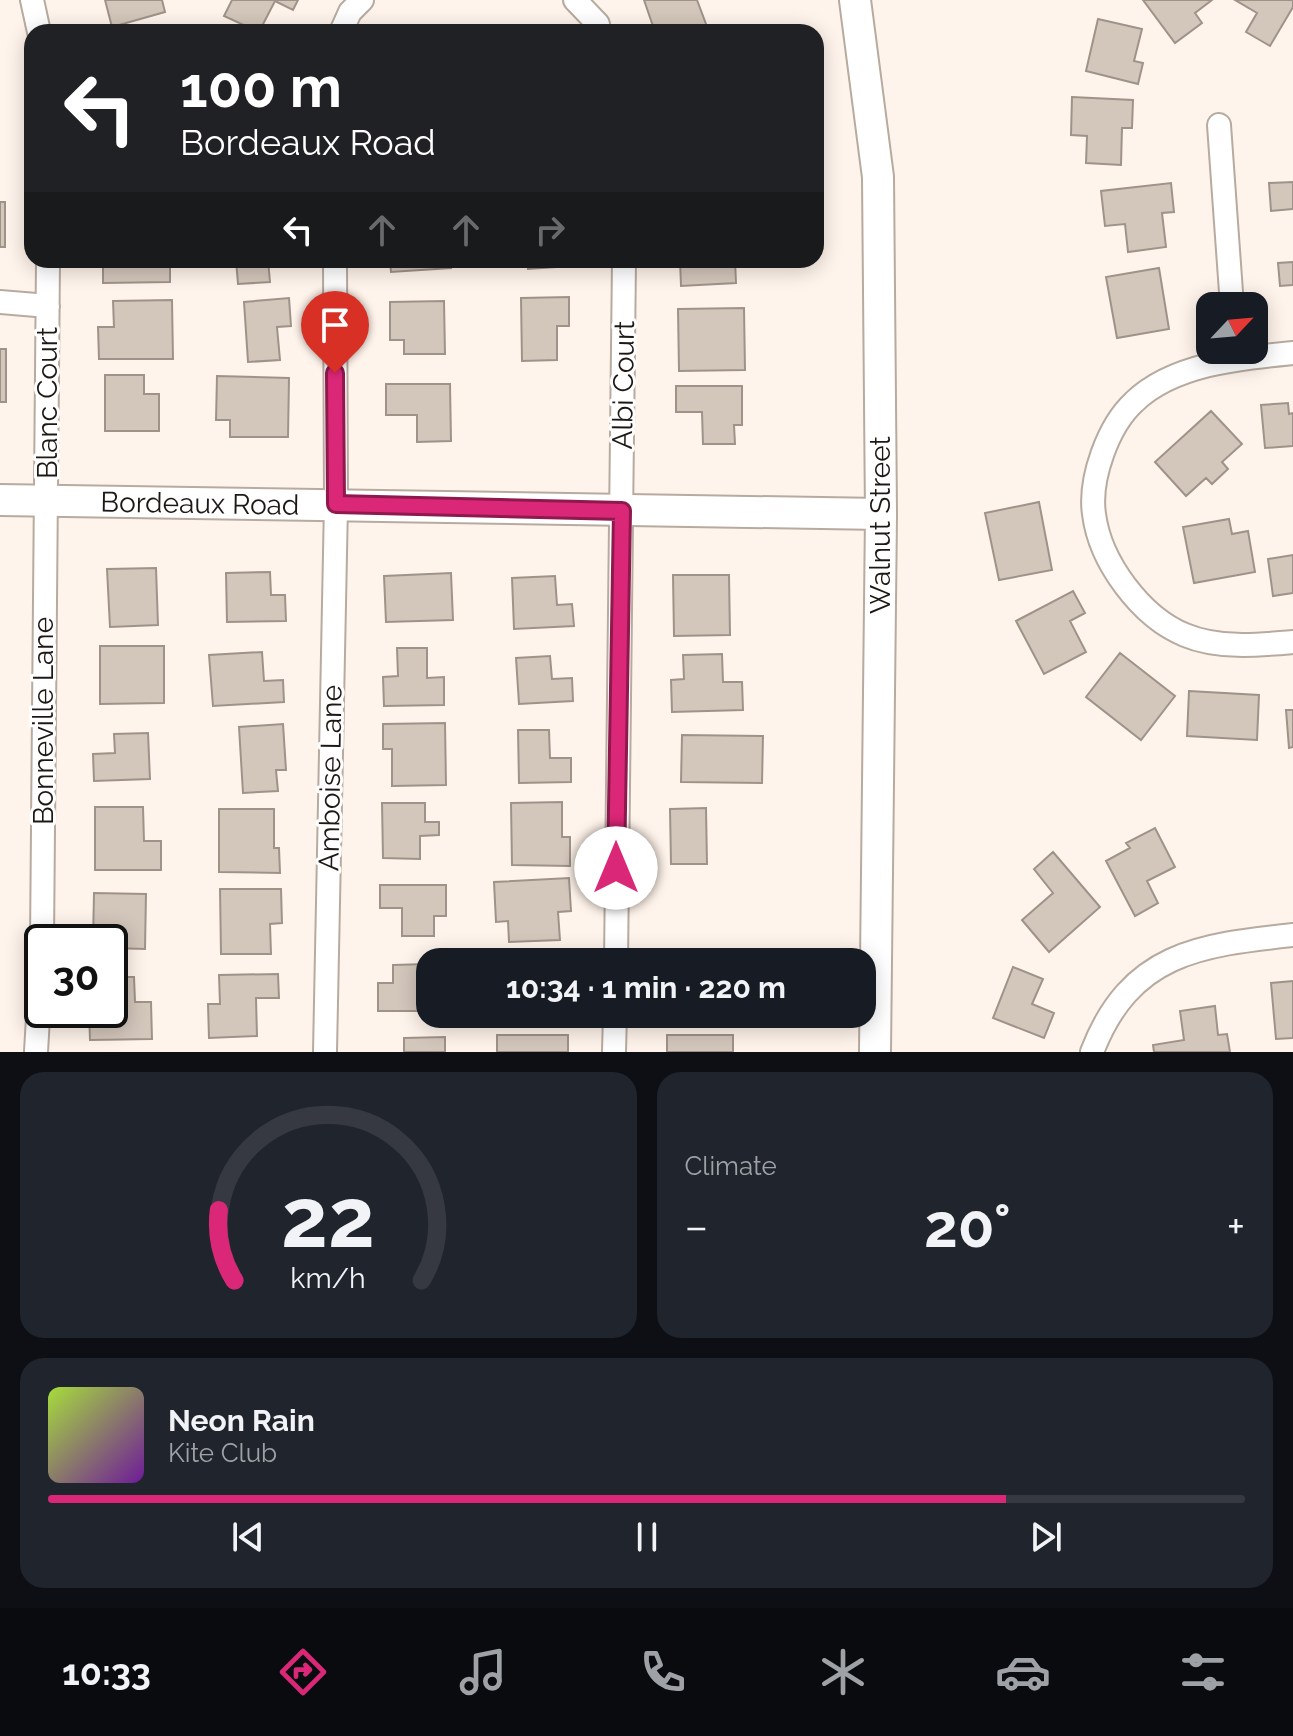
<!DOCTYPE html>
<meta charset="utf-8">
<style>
:root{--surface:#171b24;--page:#20242c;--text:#f1f3f6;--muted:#9ea1a6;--line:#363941;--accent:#db2777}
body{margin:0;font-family:Raleway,sans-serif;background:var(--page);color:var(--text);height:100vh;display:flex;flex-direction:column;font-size:30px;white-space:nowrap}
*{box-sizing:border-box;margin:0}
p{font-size:26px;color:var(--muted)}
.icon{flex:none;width:44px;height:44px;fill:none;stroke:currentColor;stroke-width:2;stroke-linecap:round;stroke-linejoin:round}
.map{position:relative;height:1052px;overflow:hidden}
.details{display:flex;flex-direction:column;gap:20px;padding:20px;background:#0d0f14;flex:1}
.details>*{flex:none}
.guide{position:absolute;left:24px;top:24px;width:800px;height:244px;border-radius:24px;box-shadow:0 4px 20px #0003;background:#202124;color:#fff;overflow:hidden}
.needle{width:52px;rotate:64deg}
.tools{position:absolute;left:1196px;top:292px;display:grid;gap:16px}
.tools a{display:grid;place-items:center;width:72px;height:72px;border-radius:16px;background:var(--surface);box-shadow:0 4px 20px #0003;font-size:40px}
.speed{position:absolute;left:24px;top:924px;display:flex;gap:16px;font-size:40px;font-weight:700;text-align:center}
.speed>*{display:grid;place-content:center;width:104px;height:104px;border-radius:50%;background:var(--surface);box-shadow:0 4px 20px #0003;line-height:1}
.speed .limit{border:4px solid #111;border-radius:12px;background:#fff;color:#111}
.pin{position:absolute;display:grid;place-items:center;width:68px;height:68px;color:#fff;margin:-82px -34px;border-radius:50% 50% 50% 0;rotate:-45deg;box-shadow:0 0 8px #0007}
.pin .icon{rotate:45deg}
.me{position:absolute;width:88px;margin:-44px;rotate:0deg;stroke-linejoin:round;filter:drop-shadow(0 0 6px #0008)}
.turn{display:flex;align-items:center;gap:28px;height:168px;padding:0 24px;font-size:36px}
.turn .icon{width:104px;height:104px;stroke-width:2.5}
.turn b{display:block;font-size:56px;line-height:68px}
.lanes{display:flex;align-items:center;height:76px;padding:0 24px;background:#0003;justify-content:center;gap:40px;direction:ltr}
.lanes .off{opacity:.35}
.big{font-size:60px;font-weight:700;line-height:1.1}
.details .card{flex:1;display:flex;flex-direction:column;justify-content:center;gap:12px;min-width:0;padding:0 28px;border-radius:24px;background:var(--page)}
.details .dial{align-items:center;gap:0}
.dial svg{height:208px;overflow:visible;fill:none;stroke:var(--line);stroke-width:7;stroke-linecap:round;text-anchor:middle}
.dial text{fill:var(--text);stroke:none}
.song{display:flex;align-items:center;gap:24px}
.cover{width:96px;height:96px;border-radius:12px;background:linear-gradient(135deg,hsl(80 70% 55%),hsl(280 70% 35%))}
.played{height:8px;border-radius:4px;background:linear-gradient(90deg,var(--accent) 80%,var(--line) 80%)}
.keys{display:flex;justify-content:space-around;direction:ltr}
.heat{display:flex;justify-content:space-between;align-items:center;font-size:44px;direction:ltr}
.details .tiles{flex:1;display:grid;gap:20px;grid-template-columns:1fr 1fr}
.card:last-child{grid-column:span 2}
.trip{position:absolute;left:416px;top:948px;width:460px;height:80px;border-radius:24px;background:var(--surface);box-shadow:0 4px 20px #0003;font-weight:700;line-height:80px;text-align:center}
.menu{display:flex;height:128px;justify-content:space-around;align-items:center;background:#090b0e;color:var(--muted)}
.menu .icon{width:56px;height:56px}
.menu .on{color:var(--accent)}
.menu b{font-size:36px;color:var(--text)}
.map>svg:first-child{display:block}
.building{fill:#d3c6bb;stroke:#9f9389;stroke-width:2}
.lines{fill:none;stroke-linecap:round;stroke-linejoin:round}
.street-casing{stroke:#b7aba0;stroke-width:26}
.secondary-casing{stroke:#b7aba0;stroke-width:34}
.street{stroke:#fff;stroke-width:22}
.secondary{stroke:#fff;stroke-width:30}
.route-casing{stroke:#8e194d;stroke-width:20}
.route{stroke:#db2777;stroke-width:14}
.labels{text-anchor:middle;stroke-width:6;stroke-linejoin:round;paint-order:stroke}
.street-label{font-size:28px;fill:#1d1814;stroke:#fff}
</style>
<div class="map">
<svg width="1293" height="1052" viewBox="0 0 1293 1052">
<rect width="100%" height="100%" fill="#fff4eb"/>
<path class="building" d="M 105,0 L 162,0 L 165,12 L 112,27 Z
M 232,0 L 298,0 L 293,10 L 275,1 L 259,32 L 224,16 Z
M 644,0 L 697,0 L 709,32 L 655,32 Z
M 1143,0 L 1212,0 L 1195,13 L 1202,23 L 1175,43 Z
M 1235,0 L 1293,0 L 1293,7 L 1270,46 L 1246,32 L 1257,13 Z
M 1098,19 L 1142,29 L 1134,61 L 1143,63 L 1138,84 L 1086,71 Z
M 1072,97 L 1133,100 L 1132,128 L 1122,128 L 1121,165 L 1086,163 L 1087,136 L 1071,135 Z
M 1293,182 L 1293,209 L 1271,211 L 1269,183 Z
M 1171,183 L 1174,212 L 1162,213 L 1166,247 L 1128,252 L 1125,224 L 1105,226 L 1101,191 Z
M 0,202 L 5,202 L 5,247 L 0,247 Z
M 103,260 L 170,260 L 170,282 L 103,283 Z
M 236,260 L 268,260 L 270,282 L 238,284 Z
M 390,260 L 450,260 L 451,268 L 391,272 Z
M 528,260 L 569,260 L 570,266 L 528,269 Z
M 680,260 L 735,260 L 736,283 L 681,286 Z
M 1293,262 L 1293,285 L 1280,286 L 1278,263 Z
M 1159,268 L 1169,329 L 1117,338 L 1106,277 Z
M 569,297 L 569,326 L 557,326 L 557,360 L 522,361 L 521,298 Z
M 289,298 L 291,326 L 277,327 L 280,360 L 248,362 L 244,302 Z
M 172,300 L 173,359 L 99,359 L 98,327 L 114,327 L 113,301 Z
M 444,301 L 445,354 L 404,354 L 404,340 L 390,340 L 390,302 Z
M 744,308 L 745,370 L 679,371 L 678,309 Z
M 0,349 L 6,349 L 6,402 L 0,402 Z
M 105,375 L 144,375 L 144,394 L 159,394 L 159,431 L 105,431 Z
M 217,376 L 289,378 L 288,437 L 230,437 L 230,420 L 216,420 Z
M 386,384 L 450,384 L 451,441 L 417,442 L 417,415 L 386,415 Z
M 676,386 L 742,386 L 742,425 L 734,425 L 735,444 L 703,444 L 702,412 L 676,412 Z
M 1288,403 L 1289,414 L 1293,413 L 1293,446 L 1265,448 L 1261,405 Z
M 1211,411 L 1242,444 L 1222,462 L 1228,469 L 1212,484 L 1206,478 L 1186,496 L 1155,462 Z
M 1039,502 L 1052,570 L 999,580 L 985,513 Z
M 1229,519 L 1232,534 L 1248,531 L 1255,572 L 1194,583 L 1183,527 Z
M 1293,555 L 1293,593 L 1273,596 L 1268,559 Z
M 156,568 L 158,625 L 110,627 L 107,569 Z
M 270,572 L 271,595 L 285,595 L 286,621 L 227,622 L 226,573 Z
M 451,573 L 453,620 L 386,622 L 384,576 Z
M 673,575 L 729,575 L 730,635 L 674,636 Z
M 555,576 L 557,605 L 572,604 L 574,626 L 514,629 L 512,578 Z
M 1073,591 L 1085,613 L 1070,621 L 1086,652 L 1044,674 L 1016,621 Z
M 100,646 L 164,646 L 164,703 L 100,704 Z
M 397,648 L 427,648 L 427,678 L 444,677 L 444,705 L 384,706 L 383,677 L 398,676 Z
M 262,652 L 264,681 L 283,680 L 284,702 L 213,706 L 209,655 Z
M 1120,653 L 1175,696 L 1141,740 L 1086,697 Z
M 722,654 L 723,682 L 742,682 L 743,710 L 672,712 L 671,680 L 684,679 L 683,655 Z
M 550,656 L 552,679 L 572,678 L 573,701 L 519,704 L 516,658 Z
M 1189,691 L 1259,695 L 1257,740 L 1187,736 Z
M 1286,710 L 1293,710 L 1293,747 L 1289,748 Z
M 445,723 L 446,785 L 392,786 L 392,749 L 383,749 L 383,724 Z
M 283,724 L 286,770 L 276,770 L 278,791 L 243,793 L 239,727 Z
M 518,730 L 549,730 L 550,758 L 571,758 L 571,782 L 519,783 Z
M 148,733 L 150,779 L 94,781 L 93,754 L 115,753 L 114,734 Z
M 682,735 L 763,736 L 762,783 L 681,782 Z
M 562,802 L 562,837 L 570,837 L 570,866 L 512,865 L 511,803 Z
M 382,803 L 425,803 L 425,822 L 439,822 L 439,835 L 420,836 L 420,859 L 383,858 Z
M 95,807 L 143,807 L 144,841 L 161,841 L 161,870 L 95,870 Z
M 706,808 L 707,864 L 671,864 L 670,809 Z
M 219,809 L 274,809 L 274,848 L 279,848 L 280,873 L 219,872 Z
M 1155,828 L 1175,867 L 1147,881 L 1158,903 L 1135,916 L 1106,861 L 1130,848 L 1126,843 Z
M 1053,852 L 1100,907 L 1049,952 L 1022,920 L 1053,893 L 1034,869 Z
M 569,878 L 571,911 L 558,912 L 560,940 L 509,942 L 508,921 L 496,922 L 494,882 Z
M 380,885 L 446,885 L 446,916 L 434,916 L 434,936 L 402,936 L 402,908 L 380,908 Z
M 220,889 L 281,889 L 282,923 L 270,924 L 271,954 L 221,954 Z
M 94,893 L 146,894 L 145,949 L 110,948 L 110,942 L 93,942 Z
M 710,950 L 711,962 L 667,962 L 666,953 Z
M 427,964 L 427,1011 L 378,1011 L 378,983 L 393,983 L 393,965 Z
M 1013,967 L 1043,979 L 1032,1004 L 1054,1013 L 1044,1038 L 993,1018 Z
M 278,974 L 279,998 L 256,998 L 257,1036 L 209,1038 L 208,1004 L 220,1004 L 219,975 Z
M 110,977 L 134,977 L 135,1002 L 151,1002 L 152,1039 L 90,1040 L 89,1011 L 110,1010 Z
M 1293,981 L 1293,1038 L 1276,1039 L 1271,983 Z
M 1215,1006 L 1218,1035 L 1227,1034 L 1230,1052 L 1154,1052 L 1153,1045 L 1184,1040 L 1180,1011 Z
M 502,1014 L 550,1014 L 551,1020 L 503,1023 Z
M 497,1035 L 568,1035 L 568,1052 L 497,1052 Z
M 667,1035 L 733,1035 L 733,1052 L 667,1052 Z
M 445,1037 L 445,1052 L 404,1052 L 404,1038 Z"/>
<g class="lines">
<defs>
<path id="street" d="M 32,0 L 39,32
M 575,0 L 598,24 L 599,32
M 341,32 L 350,12 L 362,0
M 1219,125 L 1232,306
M 0,302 L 48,306
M 1293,353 C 1241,358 1173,364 1134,402 C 1108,426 1089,479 1094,514 C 1100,562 1141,617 1185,635 C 1218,649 1259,645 1293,642
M 42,942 L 48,260
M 616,962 L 624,260
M 36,1052 L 42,948
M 325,1052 L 336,504 L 335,260
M 614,1052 L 615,1014
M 1092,1052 C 1130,953 1199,945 1293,935"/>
<g id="secondary">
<path d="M 855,0 L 878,177 L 881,514 L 875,1052"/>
<path id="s1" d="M 0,500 L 881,514"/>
</g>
</defs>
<use href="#street" class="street-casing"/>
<use href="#secondary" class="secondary-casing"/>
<use href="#street" class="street"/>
<use href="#secondary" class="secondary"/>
</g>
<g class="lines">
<defs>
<path id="route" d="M 335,373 L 336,504 L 622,511 L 616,868"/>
</defs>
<use href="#route" class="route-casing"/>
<use href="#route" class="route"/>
</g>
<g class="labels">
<g class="street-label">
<text transform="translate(623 385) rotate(-89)" y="10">Albi Court</text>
<text transform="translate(47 403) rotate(-90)" y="10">Blanc Court</text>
<text dy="10" stroke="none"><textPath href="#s1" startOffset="200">Bordeaux Road</textPath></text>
<text transform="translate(880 525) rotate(-90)" y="10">Walnut Street</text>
<text transform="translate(43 721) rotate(-90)" y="10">Bonneville Lane</text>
<text transform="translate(330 778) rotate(-89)" y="10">Amboise Lane</text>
</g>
</g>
</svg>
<div class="tools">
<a><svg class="needle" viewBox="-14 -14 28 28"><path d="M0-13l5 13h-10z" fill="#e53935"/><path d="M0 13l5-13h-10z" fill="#9ea1a6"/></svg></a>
</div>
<div class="speed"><div class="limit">30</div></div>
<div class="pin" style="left:335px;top:373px;background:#d93025"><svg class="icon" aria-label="arrive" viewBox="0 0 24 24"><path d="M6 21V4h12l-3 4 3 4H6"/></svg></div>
<svg class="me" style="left:616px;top:868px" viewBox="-20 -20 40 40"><circle r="19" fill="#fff"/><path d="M0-13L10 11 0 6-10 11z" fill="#db2777"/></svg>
<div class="trip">10:34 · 1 min · 220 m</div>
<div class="guide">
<div class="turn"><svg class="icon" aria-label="left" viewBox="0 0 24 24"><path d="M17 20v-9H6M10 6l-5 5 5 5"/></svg><div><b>100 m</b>Bordeaux Road</div></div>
<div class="lanes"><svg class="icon" aria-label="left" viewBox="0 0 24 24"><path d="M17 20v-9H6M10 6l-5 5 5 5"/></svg><svg class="icon off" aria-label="ahead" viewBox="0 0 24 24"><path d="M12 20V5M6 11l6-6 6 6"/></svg><svg class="icon off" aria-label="ahead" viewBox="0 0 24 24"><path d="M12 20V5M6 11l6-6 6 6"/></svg><svg class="icon off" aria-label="right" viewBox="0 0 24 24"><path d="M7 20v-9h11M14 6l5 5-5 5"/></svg></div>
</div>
</div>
<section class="details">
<div class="tiles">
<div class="card dial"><svg viewBox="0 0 100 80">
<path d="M14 69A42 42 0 1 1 86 69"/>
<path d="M14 69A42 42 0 0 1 8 42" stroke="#db2777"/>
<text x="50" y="56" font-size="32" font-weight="700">22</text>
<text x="50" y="72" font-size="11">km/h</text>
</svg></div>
<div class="card"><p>Climate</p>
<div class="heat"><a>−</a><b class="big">20°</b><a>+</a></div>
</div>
<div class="card">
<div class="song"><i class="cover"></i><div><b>Neon Rain</b><p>Kite Club</p></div></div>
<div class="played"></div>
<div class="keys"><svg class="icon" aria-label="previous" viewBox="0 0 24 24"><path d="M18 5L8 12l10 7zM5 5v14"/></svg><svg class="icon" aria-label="pause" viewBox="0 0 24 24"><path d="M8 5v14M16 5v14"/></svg><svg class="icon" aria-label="next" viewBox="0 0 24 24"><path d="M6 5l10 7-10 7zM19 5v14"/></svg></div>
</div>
</div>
</section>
<nav class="menu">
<b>10:33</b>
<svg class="icon on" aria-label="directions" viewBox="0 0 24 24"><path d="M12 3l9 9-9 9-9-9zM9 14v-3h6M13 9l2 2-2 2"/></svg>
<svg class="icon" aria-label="music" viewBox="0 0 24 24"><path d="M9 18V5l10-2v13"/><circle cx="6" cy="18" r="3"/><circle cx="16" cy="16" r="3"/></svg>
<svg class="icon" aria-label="phone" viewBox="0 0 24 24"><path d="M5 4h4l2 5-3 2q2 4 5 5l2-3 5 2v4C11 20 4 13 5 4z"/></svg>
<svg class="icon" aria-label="climate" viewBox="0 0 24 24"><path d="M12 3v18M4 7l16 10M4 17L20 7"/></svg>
<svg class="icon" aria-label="car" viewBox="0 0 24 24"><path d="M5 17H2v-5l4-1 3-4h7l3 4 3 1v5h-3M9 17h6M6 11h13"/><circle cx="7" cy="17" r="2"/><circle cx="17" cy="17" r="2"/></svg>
<svg class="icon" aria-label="filters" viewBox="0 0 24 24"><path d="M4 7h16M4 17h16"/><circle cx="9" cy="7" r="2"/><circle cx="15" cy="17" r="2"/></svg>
</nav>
